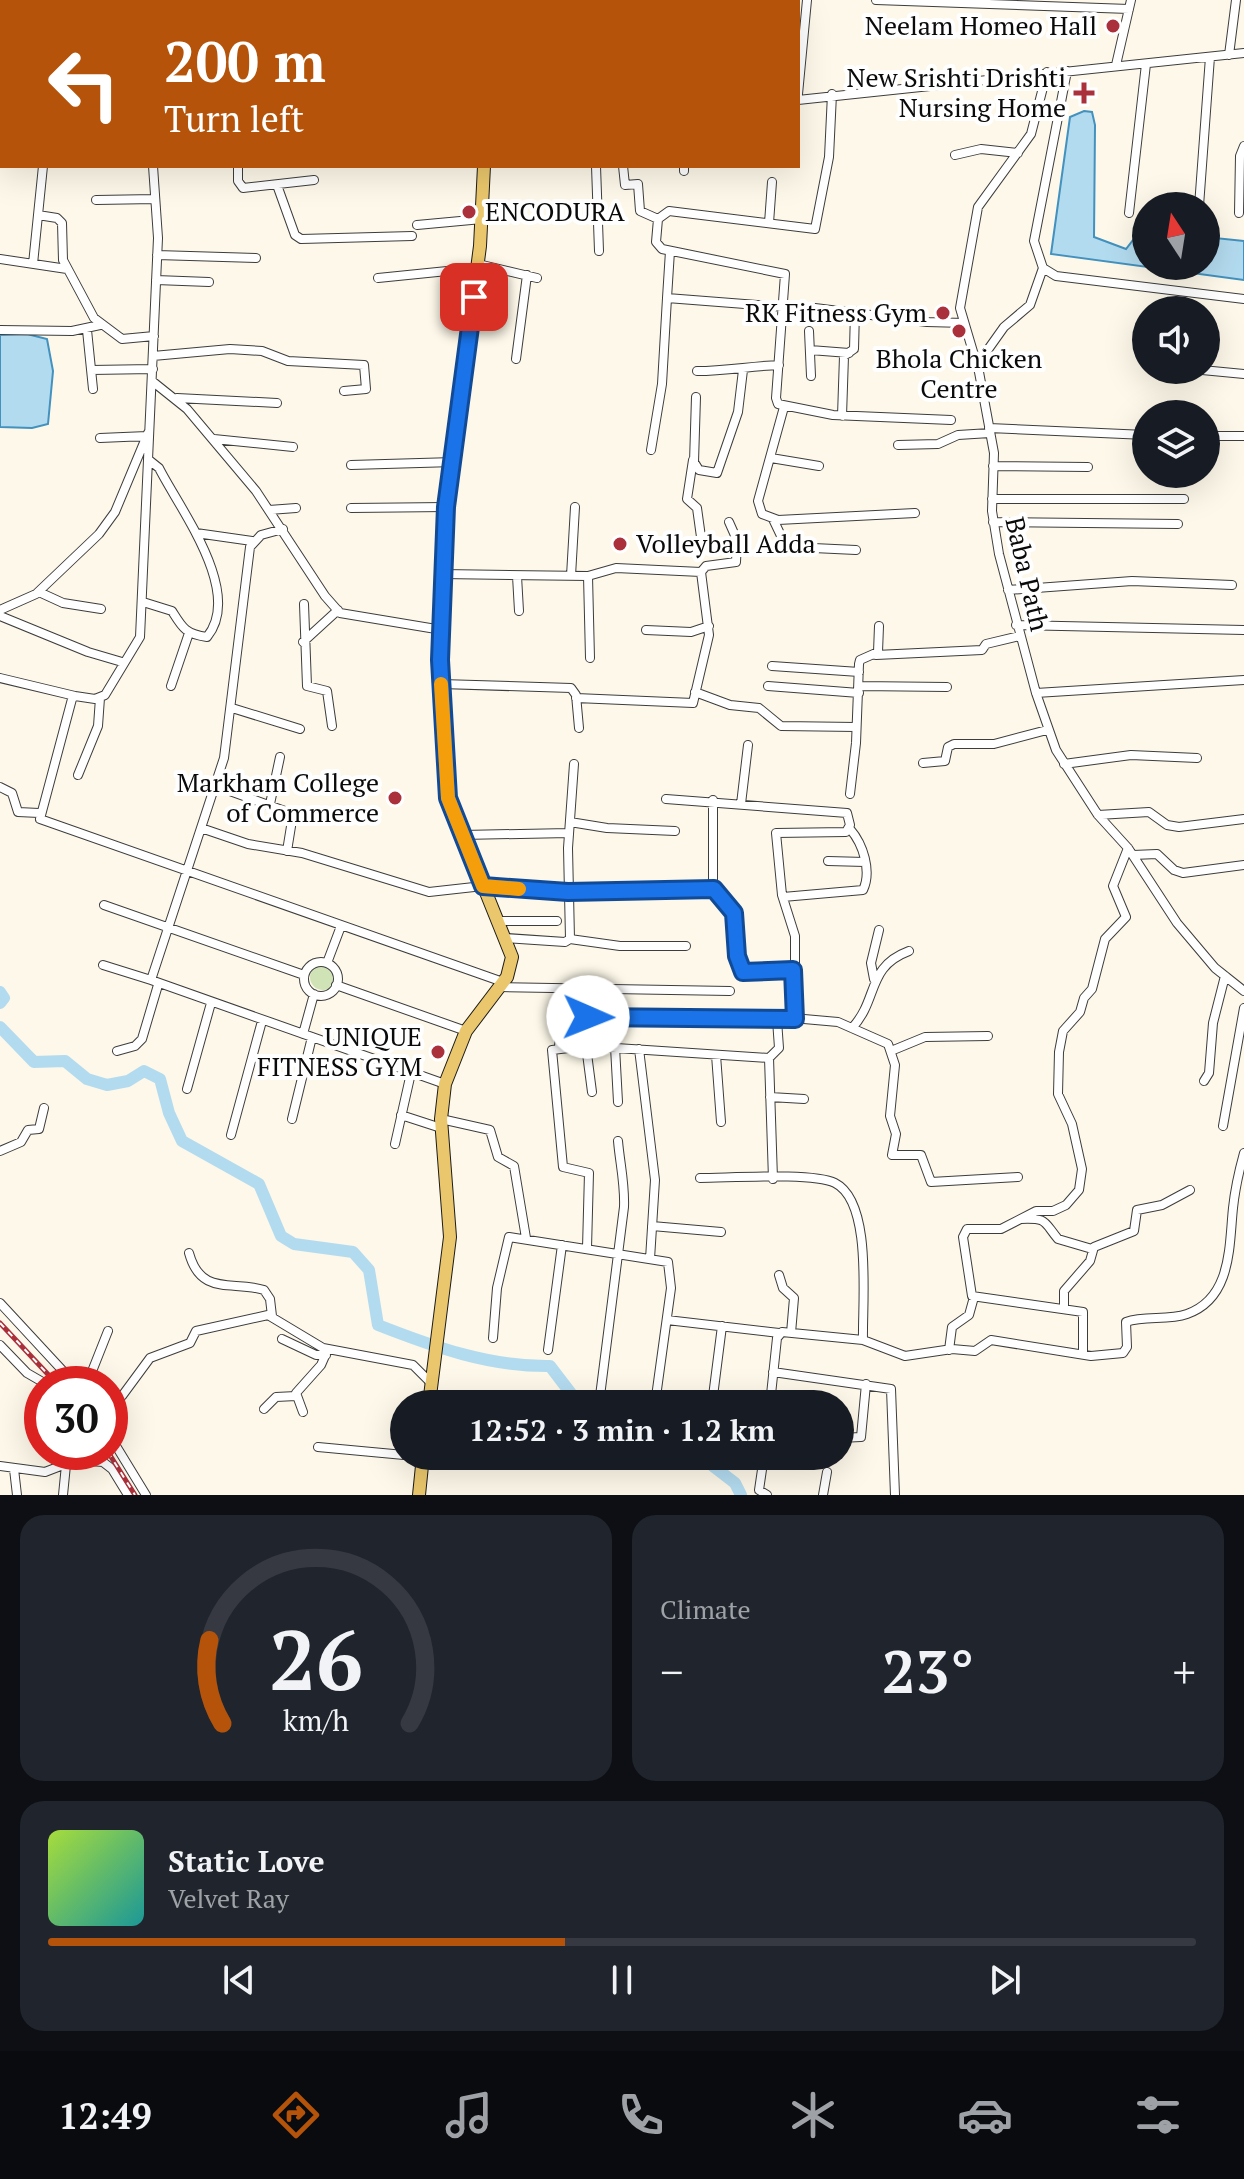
<!DOCTYPE html>
<meta charset="utf-8">
<style>
:root{--surface:#171b24;--page:#20242c;--text:#f1f3f6;--muted:#9ea1a6;--line:#363941;--accent:#b45309}
body{margin:0;font-family:"PT Serif",serif;background:var(--page);color:var(--text);height:100vh;display:flex;flex-direction:column;font-size:30px;white-space:nowrap}
*{box-sizing:border-box;margin:0}
p{font-size:26px;color:var(--muted)}
.icon{flex:none;width:44px;height:44px;fill:none;stroke:currentColor;stroke-width:2;stroke-linecap:round;stroke-linejoin:round}
.map{position:relative;height:1495px;overflow:hidden}
.details{display:flex;flex-direction:column;gap:20px;padding:20px;background:#0d0f14;flex:1}
.details>*{flex:none}
.top-card{position:absolute;left:0px;top:0px;width:800px;height:168px;box-shadow:0 8px 32px #0002;background:#b45309;color:#fff;overflow:hidden}
.needle{width:52px;rotate:348deg}
.fabs{position:absolute;left:1132px;top:192px;display:grid;gap:16px}
.fabs a{display:grid;place-items:center;width:88px;height:88px;border-radius:50%;background:var(--surface);box-shadow:0 8px 32px #0002;font-size:40px}
.speed{position:absolute;left:24px;top:1366px;display:flex;gap:16px;font-size:40px;font-weight:700;text-align:center}
.speed>*{display:grid;place-content:center;width:104px;height:104px;border-radius:50%;background:var(--surface);box-shadow:0 8px 32px #0002;line-height:1}
.speed .limit{border:12px solid #d22;background:#fff;color:#111}
.pin{position:absolute;display:grid;place-items:center;width:68px;height:68px;color:#fff;margin:-34px;border-radius:16px;box-shadow:0 4px 12px #0006}
.me{position:absolute;width:88px;margin:-44px;rotate:91deg;stroke-linejoin:round;filter:drop-shadow(0 0 6px #0008)}
.turn{display:flex;align-items:center;gap:28px;height:168px;padding:0 32px;font-size:36px}
.turn .icon{width:104px;height:104px;stroke-width:2.5}
.turn b{display:block;font-size:56px;line-height:68px}
.big{font-size:60px;font-weight:700;line-height:1.1}
.details .tile{flex:1;display:flex;flex-direction:column;justify-content:center;gap:12px;min-width:0;padding:0 28px;border-radius:24px;background:var(--page)}
.details .dial{align-items:center;gap:0}
.dial svg{height:208px;overflow:visible;fill:none;stroke:var(--line);stroke-width:7;stroke-linecap:round;text-anchor:middle}
.dial text{fill:var(--text);stroke:none}
.song{display:flex;align-items:center;gap:24px}
.cover{width:96px;height:96px;border-radius:12px;background:linear-gradient(135deg,hsl(80 70% 55%),hsl(180 70% 35%))}
.played{height:8px;border-radius:4px;background:linear-gradient(90deg,var(--accent) 45%,var(--line) 45%)}
.keys{display:flex;justify-content:space-around;direction:ltr}
.heat{display:flex;justify-content:space-between;align-items:center;font-size:44px;direction:ltr}
.details .tiles{flex:1;display:grid;gap:20px;grid-template-columns:1fr 1fr}
.tile:last-child{grid-column:span 2}
.trip{position:absolute;left:390px;top:1390px;width:464px;height:80px;border-radius:40px;background:var(--surface);box-shadow:0 8px 32px #0002;font-weight:700;line-height:80px;text-align:center}
.tab-bar{display:flex;height:128px;justify-content:space-around;align-items:center;background:#090b0e;color:var(--muted)}
.tab-bar .icon{width:56px;height:56px}
.tab-bar .on{color:var(--accent)}
.tab-bar b{font-size:36px;color:var(--text)}
.map>svg:first-child{display:block}
.green{fill:#cfe3b7}
.water{fill:#b3dbef;stroke:#4291be;stroke-width:2}
.lines{fill:none;stroke-linecap:round;stroke-linejoin:round}
.river{stroke:#b3dbef;stroke-width:12}
.street-casing{stroke:#3d3d3d;stroke-width:10}
.primary-casing{stroke:#1b1b1b;stroke-width:14}
.street{stroke:#fff;stroke-width:8}
.primary{stroke:#eac76c;stroke-width:12}
.rail-casing{stroke:#aa313c;stroke-width:5}
.rail{stroke:#fff;stroke-width:2;stroke-dasharray:6;stroke-linecap:butt}
.route-casing{stroke:#114b97;stroke-width:20}
.route{stroke:#1a73e8;stroke-width:14}
.slow{stroke:#f59e0b;stroke-width:14}
.poi-dot{fill:#aa313c;stroke:#fff;stroke-width:3}
.labels{text-anchor:middle;stroke-width:8;stroke-linejoin:round;paint-order:stroke}
.poi-label{font-size:26px;fill:#0a0a0a;stroke:#fff;text-anchor:end}
.street-label{font-size:26px;fill:#0a0a0a;stroke:#fff}
</style>
<div class="map">
<svg width="1244" height="1495" viewBox="0 0 1244 1495">
<rect width="100%" height="100%" fill="#fdf8e9"/>
<path class="green" d="M310 977a13 13 0 1 1 26 0a13 13 0 1 1-26 0Z"/>
<path class="water" d="M 1084,111 L 1092,112 L 1095,125 L 1094,237 L 1126,249 L 1140,231 L 1146,231 L 1146,266 L 1206,266 L 1206,237 L 1244,241 L 1244,280 L 1051,254 L 1070,117 Z
M 27,334 L 47,339 L 53,371 L 48,424 L 32,428 L 0,427 L 0,335 Z"/>
<g class="lines">
<path class="river" d="M 0,992 L 4,998 L 0,1003
M 0,1027 L 34,1062 L 65,1061 L 87,1079 L 107,1085 L 128,1081 L 144,1071 L 160,1079 L 169,1113 L 182,1141 L 259,1184 L 281,1236 L 294,1244 L 353,1252 L 369,1270 L 378,1325 C 434,1347 490,1367 550,1366 L 579,1404
M 700,1456 L 735,1483 L 741,1495"/>
<defs>
<path id="street" d="M 576,0 L 577,2
M 876,0 L 1129,9
M 50,2 L 51,0
M 136,2 L 136,0
M 263,2 L 263,0
M 693,2 L 695,0
M 0,20 L 2,20
M 1229,55 L 1236,0
M 1116,65 L 1131,0
M 0,66 L 2,66
M 1067,71 L 1034,241 L 1043,268 L 1056,276 L 1244,299
M 1047,72 L 1031,134 L 978,207 L 960,308 L 979,372 L 994,453 L 992,511 L 999,554 L 1036,693 L 1056,750 L 1098,815 L 1128,848 L 1177,923 L 1215,968 L 1244,991
M 798,94 L 807,0
M 798,100 L 1244,53
M 0,134 L 2,134
M 955,155 L 981,149 L 1018,153
M 153,166 L 158,238 L 140,637 L 105,695 L 95,699 L 75,696 L 72,699 L 40,819 L 503,982
M 238,166 L 238,181 L 243,188 L 314,180
M 596,166 L 599,251
M 623,166 L 625,185 L 638,184 L 640,211 L 658,219
M 684,171 L 684,166
M 277,185 L 295,235 L 301,239 L 412,236
M 96,200 L 155,199
M 1199,206 L 1210,57
M 1129,213 L 1146,64
M 1239,213 L 1240,156 L 1244,146
M 38,215 L 57,218 L 62,223 L 63,260 L 94,318 L 122,339 L 154,336
M 658,219 L 656,242 L 662,249 L 785,274 L 776,398 L 778,404 L 833,415 L 951,420
M 658,219 L 669,211 L 815,229 L 829,157 L 832,94
M 769,223 L 772,182
M 417,225 L 482,219
M 157,255 L 256,258
M 0,259 L 67,269
M 33,264 L 43,166
M 478,264 L 537,278
M 378,278 L 477,268
M 156,280 L 209,282
M 667,298 L 670,251
M 815,308 L 927,322 L 964,323
M 0,330 L 72,331 L 100,325
M 87,330 L 93,389
M 809,331 L 811,376
M 810,350 L 849,353
M 153,356 L 230,349 L 262,351 L 288,361 L 364,365 L 366,389 L 344,391
M 516,359 L 527,275
M 977,365 L 1004,327 L 1030,305 L 1043,268
M 91,370 L 153,369
M 1202,370 L 1244,374
M 697,371 C 726,371 751,366 779,365
M 152,381 L 187,409 L 256,491 L 325,596 L 340,613 L 442,630
M 696,397 L 694,462 L 699,470 L 717,473 L 738,412 L 743,370
M 177,398 L 277,403
M 784,407 L 758,501 L 762,514 L 778,520 L 915,513
M 842,416 L 844,356 L 854,349 L 855,311
M 989,428 L 1146,435
M 1206,436 L 1244,436
M 100,438 L 147,436
M 214,439 L 293,447
M 898,445 L 938,444 L 958,435 L 990,433
M 651,450 L 662,384 L 667,298 L 785,307
M 771,458 L 819,466
M 693,460 L 687,499 L 697,508 L 701,537
M 351,465 L 454,462
M 993,466 L 1088,467
M 992,499 L 1184,499
M 351,508 L 446,507
M 269,510 L 296,508
M 773,519 L 783,540 L 792,547 L 856,550
M 993,522 L 1178,524
M 283,529 L 261,535 L 250,547 L 224,758 L 151,980 L 445,1084
M 196,533 L 252,541
M 701,572 L 706,566 L 736,562 L 737,540 L 729,522
M 442,574 L 588,576 L 616,568 L 701,572 L 709,635 L 693,703 L 576,698
M 517,576 L 519,611
M 571,576 L 575,507
M 588,576 L 590,658
M 1008,590 L 1132,581 L 1232,585
M 39,592 L 63,603 L 101,609
M 143,602 L 172,611 C 182,627 185,634 207,637 C 244,592 179,508 159,468 L 149,460
M 304,604 L 307,686 L 327,691 L 332,726
M 0,610 L 36,594 L 99,534 L 115,512 L 148,433
M 0,616 L 88,652 L 122,662
M 1016,625 L 1244,630
M 646,630 L 691,632 L 709,626
M 303,642 L 338,610
M 876,655 L 982,650 L 986,644 L 1020,636
M 772,666 L 859,672
M 0,678 L 75,696
M 441,684 L 571,688 L 576,695 L 579,728
M 171,686 L 189,633
M 768,686 L 859,693
M 859,686 L 947,687
M 695,692 L 730,705 L 759,708 L 781,726 L 856,727
M 1036,693 L 1244,680
M 232,708 L 300,729
M 923,763 L 945,761 L 948,747 L 954,744 L 994,744 L 1047,730
M 1064,764 L 1131,755 L 1197,758
M 78,775 L 98,726 L 100,698
M 216,786 L 293,814 L 287,851
M 0,787 L 12,793 L 18,812 L 39,813
M 850,794 L 856,743 L 859,664 L 860,660 L 878,652 L 879,626
M 666,799 L 847,813 L 850,825 L 846,832 L 776,833 L 782,895 L 795,936 L 795,1019
M 713,800 L 713,884 L 734,913 L 740,969 L 747,974 L 793,970
M 270,804 L 280,757
M 741,804 L 748,745
M 1098,815 L 1149,812 L 1167,825 L 1179,827 L 1244,819
M 570,822 L 607,828 L 675,831
M 201,828 L 248,844 L 302,853 L 429,892 L 483,886 L 568,892 L 714,889
M 462,835 L 569,833
M 1133,855 L 1157,854 L 1174,870 L 1183,873 L 1244,865
M 828,861 L 865,862
M 783,897 L 863,890 C 872,871 863,844 850,829
M 104,905 L 304,975
M 498,921 L 557,921
M 506,938 L 565,942 L 570,939 L 568,848 L 574,764
M 570,939 L 620,946 L 686,946
M304 979a17 17 0 1 1 34 0a17 17 0 1 1-34 0Z
M 327,963 L 341,926
M 103,965 L 151,980
M 874,979 L 871,963 L 879,930
M 336,985 L 466,1031
M 499,987 L 730,991
M 852,1028 C 879,999 866,967 909,951
M 303,1034 L 314,994
M 586,1046 L 592,1092
M 559,1047 L 561,1021 L 566,1019 L 804,1019 L 838,1022 L 888,1044 L 895,1065 L 890,1116 L 896,1134 L 892,1155 L 921,1155 L 931,1182 L 1018,1177
M 615,1047 L 618,1102
M 639,1049 L 655,1180 L 650,1259
M 117,1051 L 135,1046 L 142,1039 L 158,985
M 891,1051 L 925,1037 L 988,1036
M 716,1055 L 721,1122
M 769,1058 L 773,1179
M 1204,1081 L 1209,1073 L 1213,1023 L 1225,976
M 187,1089 L 211,1003
M 770,1097 L 804,1099
M 401,1115 L 441,1128
M 292,1119 L 312,1037
M 441,1119 L 490,1130 L 498,1157 L 514,1166 L 526,1238
M 1223,1126 L 1244,1008
M 231,1135 L 262,1021
M 395,1144 L 411,1073
M 0,1151 L 21,1142 L 28,1130 L 39,1129 L 44,1108
M 700,1178 C 729,1178 813,1172 835,1183 C 873,1202 862,1303 863,1340
M 1021,1219 C 1048,1218 1043,1221 1058,1239 L 1092,1249
M 652,1226 L 721,1232
M 587,1248 L 589,1173 L 563,1167 L 552,1050 L 586,1046 L 769,1058 L 779,1048 L 777,1020
M 189,1253 C 201,1297 233,1280 264,1290 L 270,1299 L 272,1316
M 779,1275 L 783,1288 L 794,1298 L 791,1333
M 0,1303 L 75,1384
M 1064,1308 L 1064,1291 L 1090,1261 L 1094,1247 L 1134,1231 L 1137,1210 L 1162,1205 L 1190,1190
M 667,1320 L 779,1333
M 493,1338 L 497,1288 L 509,1237 L 668,1262 L 671,1288 L 655,1404
M 282,1339 L 316,1355 L 326,1355
M 0,1345 L 27,1373 L 46,1384
M 548,1350 L 562,1245
M 949,1350 L 952,1327 L 969,1315 L 974,1297
M 1083,1354 L 1083,1312 L 972,1296 L 963,1237 L 967,1229 L 1001,1229 L 1036,1211 L 1053,1211 L 1066,1205 L 1079,1190 L 1082,1169 L 1072,1124 L 1058,1094 L 1059,1052 L 1063,1031 L 1080,1012 L 1084,998 L 1092,989 L 1105,939 L 1126,917 L 1113,886 L 1128,848
M 773,1372 L 891,1389 L 895,1495
M 87,1384 L 108,1331
M 110,1396 L 122,1396 L 150,1358 L 190,1343 L 196,1331 L 268,1315 L 323,1348 L 413,1365 L 431,1383
M 599,1404 L 624,1207 C 625,1184 620,1164 618,1141
M 712,1404 L 722,1326
M 770,1404 L 777,1338 L 782,1332 L 863,1340 L 905,1356 L 952,1349 L 975,1351 L 991,1340 L 1091,1356 L 1123,1353 L 1127,1347 L 1126,1322 C 1145,1315 1167,1321 1187,1314 C 1232,1298 1229,1246 1233,1208 C 1235,1189 1239,1171 1244,1153
M 264,1409 L 276,1397 L 296,1396
M 303,1412 L 296,1393 L 321,1365 L 328,1349
M 110,1436 L 146,1495
M 840,1438 L 861,1437 L 866,1384
M 38,1441 L 42,1449
M 318,1447 L 404,1455
M 53,1452 L 61,1452
M 764,1456 L 759,1490 L 767,1495
M 0,1466 L 45,1472 L 76,1460 L 103,1462 L 112,1469 L 128,1495
M 14,1469 L 17,1495
M 63,1495 L 66,1465
M 823,1495 L 827,1472"/>
<path id="primary" d="M 377,0 L 378,2
M 429,1404 L 450,1237 L 441,1119 L 445,1084 L 466,1031 L 507,977 L 512,957 L 448,798 L 440,660 L 446,507 L 480,246 L 484,166
M 419,1495 L 423,1456"/>
</defs>
<use href="#street" class="street-casing"/>
<use href="#primary" class="primary-casing"/>
<use href="#street" class="street"/>
<use href="#primary" class="primary"/>
<defs>
<path id="rail" d="M 0,1323 L 57,1384
M 108,1452 L 135,1495"/>
</defs>
<use href="#rail" class="rail-casing"/>
<use href="#rail" class="rail"/>
</g>
<g class="lines">
<defs>
<path id="route" d="M 474,297 L 446,507 L 440,660 L 448,798 L 483,886 L 568,892 L 714,889 L 734,913 L 737,956 L 743,972 L 793,970 L 795,1019 L 588,1017"/>
</defs>
<use href="#route" class="route-casing"/>
<use href="#route" class="route"/>
<path class="slow" d="M 441,684 L 448,798 L 483,886 L 519,889"/>
</g>
<g class="poi-dot">
<circle cx="1113" cy="26" r="8"/>
<path d="M1080 81h8v8h8v8h-8v8h-8v-8h-8v-8h8z"/>
<circle cx="469" cy="212" r="8"/>
<circle cx="943" cy="313" r="8"/>
<circle cx="959" cy="331" r="8"/>
<circle cx="620" cy="544" r="8"/>
<circle cx="395" cy="798" r="8"/>
<circle cx="438" cy="1052" r="8"/>
</g>
<g class="labels">
<g class="poi-label">
<text x="1097" y="35">Neelam Homeo Hall</text>
<text x="1066" y="87">New Srishti Drishti<tspan x="1066" dy="30">Nursing Home</tspan></text>
<text x="485" y="221" text-anchor="start">ENCODURA</text>
<text x="927" y="322">RK Fitness Gym</text>
<text x="959" y="368" text-anchor="middle">Bhola Chicken<tspan x="959" dy="30">Centre</tspan></text>
<text x="636" y="553" text-anchor="start">Volleyball Adda</text>
<text x="379" y="792">Markham College<tspan x="379" dy="30">of Commerce</tspan></text>
<text x="422" y="1046">UNIQUE<tspan x="422" dy="30">FITNESS GYM</tspan></text>
</g>
<g class="street-label">
<text transform="translate(1027 574) rotate(77)" y="9">Baba Path</text>
</g>
</g>
</svg>
<div class="fabs">
<a><svg class="needle" viewBox="-14 -14 28 28"><path d="M0-13l5 13h-10z" fill="#e53935"/><path d="M0 13l5-13h-10z" fill="#9ea1a6"/></svg></a>
<a><svg class="icon" aria-label="sound" viewBox="0 0 24 24"><path d="M4 9h4l5-4v14l-5-4H4zM17 9q2 3 0 6"/></svg></a>
<a><svg class="icon" aria-label="layers" viewBox="0 0 24 24"><path d="M12 4l9 5-9 5-9-5zM3 14l9 5 9-5"/></svg></a>
</div>
<div class="speed"><div class="limit">30</div></div>
<div class="pin" style="left:474px;top:297px;background:#d93025"><svg class="icon" aria-label="arrive" viewBox="0 0 24 24"><path d="M6 21V4h12l-3 4 3 4H6"/></svg></div>
<svg class="me" style="left:588px;top:1017px" viewBox="-20 -20 40 40"><circle r="19" fill="#fff"/><path d="M0-13L10 11 0 6-10 11z" fill="#1a73e8"/></svg>
<div class="trip">12:52 · 3 min · 1.2 km</div>
<div class="top-card">
<div class="turn"><svg class="icon" aria-label="left" viewBox="0 0 24 24"><path d="M17 20v-9H6M10 6l-5 5 5 5"/></svg><div><b>200 m</b>Turn left</div></div>
</div>
</div>
<section class="details">
<div class="tiles">
<div class="tile dial"><svg viewBox="0 0 100 80">
<path d="M14 69A42 42 0 1 1 86 69"/>
<path d="M14 69A42 42 0 0 1 9 37" stroke="#b45309"/>
<text x="50" y="56" font-size="32" font-weight="700">26</text>
<text x="50" y="72" font-size="11">km/h</text>
</svg></div>
<div class="tile"><p>Climate</p>
<div class="heat"><a>−</a><b class="big">23°</b><a>+</a></div>
</div>
<div class="tile">
<div class="song"><i class="cover"></i><div><b>Static Love</b><p>Velvet Ray</p></div></div>
<div class="played"></div>
<div class="keys"><svg class="icon" aria-label="previous" viewBox="0 0 24 24"><path d="M18 5L8 12l10 7zM5 5v14"/></svg><svg class="icon" aria-label="pause" viewBox="0 0 24 24"><path d="M8 5v14M16 5v14"/></svg><svg class="icon" aria-label="next" viewBox="0 0 24 24"><path d="M6 5l10 7-10 7zM19 5v14"/></svg></div>
</div>
</div>
</section>
<nav class="tab-bar">
<b>12:49</b>
<svg class="icon on" aria-label="directions" viewBox="0 0 24 24"><path d="M12 3l9 9-9 9-9-9zM9 14v-3h6M13 9l2 2-2 2"/></svg>
<svg class="icon" aria-label="music" viewBox="0 0 24 24"><path d="M9 18V5l10-2v13"/><circle cx="6" cy="18" r="3"/><circle cx="16" cy="16" r="3"/></svg>
<svg class="icon" aria-label="phone" viewBox="0 0 24 24"><path d="M5 4h4l2 5-3 2q2 4 5 5l2-3 5 2v4C11 20 4 13 5 4z"/></svg>
<svg class="icon" aria-label="climate" viewBox="0 0 24 24"><path d="M12 3v18M4 7l16 10M4 17L20 7"/></svg>
<svg class="icon" aria-label="car" viewBox="0 0 24 24"><path d="M5 17H2v-5l4-1 3-4h7l3 4 3 1v5h-3M9 17h6M6 11h13"/><circle cx="7" cy="17" r="2"/><circle cx="17" cy="17" r="2"/></svg>
<svg class="icon" aria-label="filters" viewBox="0 0 24 24"><path d="M4 7h16M4 17h16"/><circle cx="9" cy="7" r="2"/><circle cx="15" cy="17" r="2"/></svg>
</nav>
